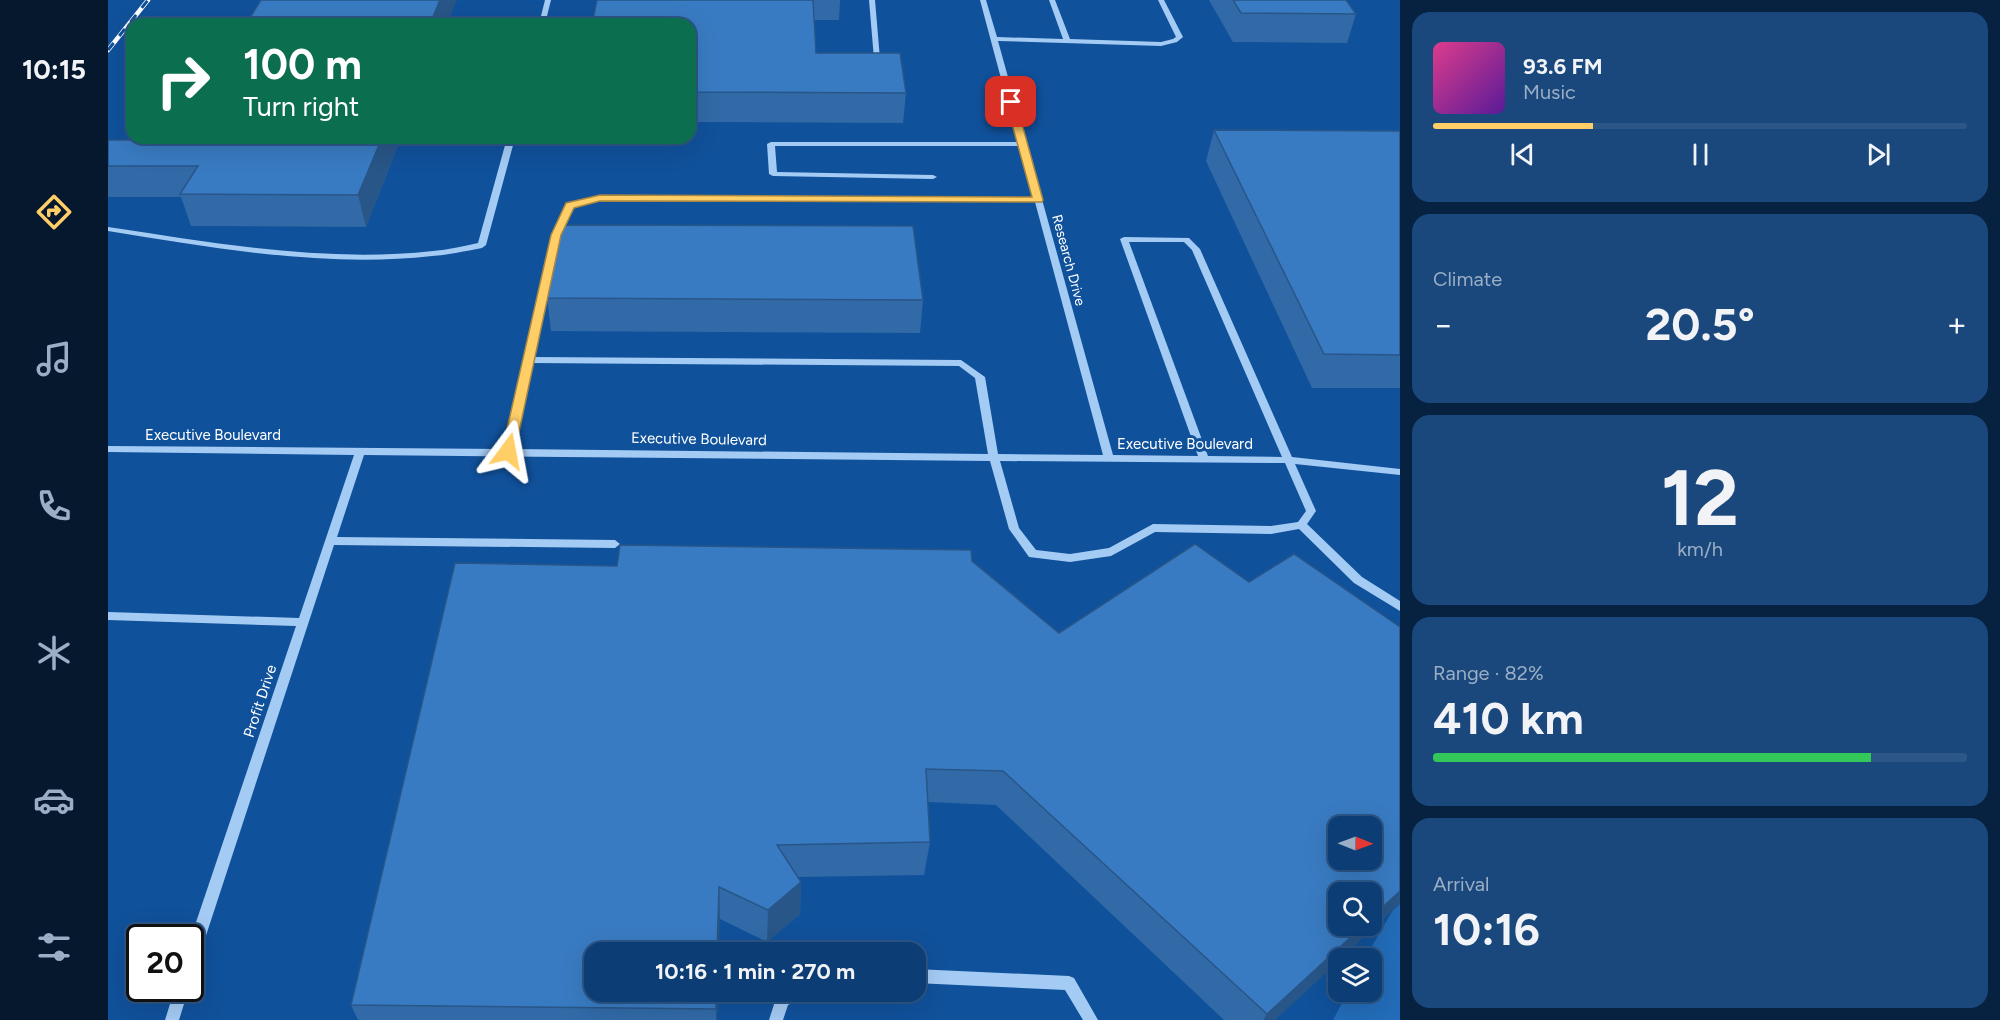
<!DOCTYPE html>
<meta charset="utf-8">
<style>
:root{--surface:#0c3d74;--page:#1a487c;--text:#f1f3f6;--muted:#9aaec5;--line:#2c5686;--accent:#ffce67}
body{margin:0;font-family:Figtree,sans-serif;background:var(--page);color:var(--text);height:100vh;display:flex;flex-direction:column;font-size:22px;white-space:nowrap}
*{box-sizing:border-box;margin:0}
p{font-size:20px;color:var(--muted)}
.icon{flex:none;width:33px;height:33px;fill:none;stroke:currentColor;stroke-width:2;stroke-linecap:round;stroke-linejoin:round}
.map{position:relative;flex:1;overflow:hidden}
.sheet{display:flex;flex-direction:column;gap:12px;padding:12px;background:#072240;width:600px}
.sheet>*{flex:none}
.hud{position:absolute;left:18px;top:18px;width:570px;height:126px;border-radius:18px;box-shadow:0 6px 24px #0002,0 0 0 2px var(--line);background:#0b6e4f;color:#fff;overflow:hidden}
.needle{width:39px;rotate:91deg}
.tools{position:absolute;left:1220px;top:816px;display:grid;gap:12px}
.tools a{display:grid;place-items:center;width:54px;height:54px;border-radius:12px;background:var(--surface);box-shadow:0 6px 24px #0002,0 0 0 2px var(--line);font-size:30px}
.speed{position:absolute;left:18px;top:924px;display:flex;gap:12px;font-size:30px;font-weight:700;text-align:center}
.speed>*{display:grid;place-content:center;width:78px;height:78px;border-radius:50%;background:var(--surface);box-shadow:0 6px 24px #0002,0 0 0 2px var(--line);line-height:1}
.speed .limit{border:3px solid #111;border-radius:9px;background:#fff;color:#111}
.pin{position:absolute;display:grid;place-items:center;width:51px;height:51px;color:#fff;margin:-26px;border-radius:12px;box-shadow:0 3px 9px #0006}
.me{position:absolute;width:66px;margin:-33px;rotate:13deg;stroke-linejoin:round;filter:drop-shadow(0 0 4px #0008)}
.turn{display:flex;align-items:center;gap:21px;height:126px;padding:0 18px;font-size:27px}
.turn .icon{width:78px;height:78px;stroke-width:2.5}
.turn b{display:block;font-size:42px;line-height:51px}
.big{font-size:45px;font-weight:700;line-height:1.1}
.sheet .card{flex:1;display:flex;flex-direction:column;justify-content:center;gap:9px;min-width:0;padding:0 21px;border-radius:18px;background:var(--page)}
.sheet .dial{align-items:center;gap:0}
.dial b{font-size:78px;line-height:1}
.song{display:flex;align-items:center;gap:18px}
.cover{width:72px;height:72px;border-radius:9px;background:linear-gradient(135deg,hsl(330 70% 55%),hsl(270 70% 35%))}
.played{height:6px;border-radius:3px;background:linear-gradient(90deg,var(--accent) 30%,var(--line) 30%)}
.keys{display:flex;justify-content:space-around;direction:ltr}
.heat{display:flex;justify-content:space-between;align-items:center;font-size:33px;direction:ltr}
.charge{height:9px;border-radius:4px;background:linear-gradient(90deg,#34c759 82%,var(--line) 0)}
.trip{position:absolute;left:476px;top:942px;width:342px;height:60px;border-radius:18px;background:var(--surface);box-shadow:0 6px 24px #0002,0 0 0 2px var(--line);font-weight:700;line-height:60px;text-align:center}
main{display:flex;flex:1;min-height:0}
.menu{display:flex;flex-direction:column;width:108px;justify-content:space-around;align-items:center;background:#05182e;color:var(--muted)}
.menu .icon{width:42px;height:42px}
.menu .current{color:var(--accent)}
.menu b{font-size:27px;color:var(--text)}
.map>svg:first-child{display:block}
.green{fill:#236cb9}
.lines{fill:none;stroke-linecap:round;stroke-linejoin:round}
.minor{fill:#a4cbf4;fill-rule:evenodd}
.rail-casing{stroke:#fff;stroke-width:4.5}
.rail{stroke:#10519b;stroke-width:3;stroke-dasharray:9;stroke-linecap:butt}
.wall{fill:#316aa7}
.shaded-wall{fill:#285688}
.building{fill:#397bc2;stroke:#285688;stroke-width:1.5;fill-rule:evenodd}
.route{fill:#ffce67;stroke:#a68643;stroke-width:1.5}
.labels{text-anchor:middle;stroke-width:6;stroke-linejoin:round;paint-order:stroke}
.far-street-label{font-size:14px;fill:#fff;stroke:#10519b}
.street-label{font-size:15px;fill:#fff;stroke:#10519b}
</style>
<main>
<nav class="menu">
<b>10:15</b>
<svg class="icon current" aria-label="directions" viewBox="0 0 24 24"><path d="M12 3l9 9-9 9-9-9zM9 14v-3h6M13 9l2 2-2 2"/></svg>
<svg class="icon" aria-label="music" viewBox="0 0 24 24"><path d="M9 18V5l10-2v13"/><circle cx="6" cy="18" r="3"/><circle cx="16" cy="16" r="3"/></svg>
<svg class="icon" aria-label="phone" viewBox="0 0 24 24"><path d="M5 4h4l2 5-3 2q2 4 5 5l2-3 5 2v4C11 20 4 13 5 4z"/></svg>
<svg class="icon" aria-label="climate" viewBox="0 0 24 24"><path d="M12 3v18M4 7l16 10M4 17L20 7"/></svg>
<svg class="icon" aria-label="car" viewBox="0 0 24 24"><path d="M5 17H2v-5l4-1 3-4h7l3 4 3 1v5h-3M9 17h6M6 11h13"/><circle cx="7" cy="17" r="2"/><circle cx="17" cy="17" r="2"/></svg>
<svg class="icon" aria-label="filters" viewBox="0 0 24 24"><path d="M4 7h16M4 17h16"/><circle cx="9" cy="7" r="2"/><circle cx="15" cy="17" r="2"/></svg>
</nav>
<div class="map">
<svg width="1292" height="1020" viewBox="0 0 1292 1020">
<rect width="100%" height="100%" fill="#10519b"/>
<path class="green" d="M 1292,898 L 1292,1020 L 1225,1020 L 1240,992 L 1263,992 L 1263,958 L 1257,958 Z"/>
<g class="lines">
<path class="minor" d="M 437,0 L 443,0 L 437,24 L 431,24 Z
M 761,0 L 767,0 L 772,59 L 769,61 L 766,59 Z
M 872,0 L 878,0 L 889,37 L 955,39 L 941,0 L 947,0 L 962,39 L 1053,42 L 1065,39 L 1068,37 L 1050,0 L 1056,0 L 1075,37 L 1069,42 L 1053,46 L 890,41 L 1005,455 L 1090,456 L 1012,239 L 1016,237 L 1081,238 L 1092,249 L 1184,457 L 1292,469 L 1292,475 L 1187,464 L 1208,511 L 1199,524 L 1254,577 L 1292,601 L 1292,611 L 1246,583 L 1191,529 L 1163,534 L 1047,532 L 1003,556 L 962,562 L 921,557 L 901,529 L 882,461 L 256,455 L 229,537 L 507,540 L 512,544 L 507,548 L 226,545 L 89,963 L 87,968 L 82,969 L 82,940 L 188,626 L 0,620 L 0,612 L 191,618 L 246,455 L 0,452 L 0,446 L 395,449 L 444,235 L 459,204 L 492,196 L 925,198 L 911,146 L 667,146 L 669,172 L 825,175 L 829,177 L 825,179 L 665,176 L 661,174 L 659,144 L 663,142 L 910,142 ZM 492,200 L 927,202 L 995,455 L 890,454 L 877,377 L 853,360 L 425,357 L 452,235 L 465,208 ZM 1021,242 L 1076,242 L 1084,250 L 1174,457 L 1100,456 ZM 424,363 L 851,366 L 867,378 L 880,454 L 405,449 ZM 892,461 L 1177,463 L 1198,511 L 1190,522 L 1163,526 L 1045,524 L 1001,548 L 962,554 L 928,550 L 911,528 Z
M 399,138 L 407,138 L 378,245 L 374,248 C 357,251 341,255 324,256 C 216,268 107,248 0,231 L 0,227 C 107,243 216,263 325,251 C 340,250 355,246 370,243 Z
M 807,969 L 961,976 L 966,978 L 990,1020 L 975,1020 L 957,990 L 807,983 Z
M 67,988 L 81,988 L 71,1020 L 57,1020 Z
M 676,992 L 697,992 L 695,997 L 680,1005 L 675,1020 L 661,1020 L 669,995 Z"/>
<defs>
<path id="rail" d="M 0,50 L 40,0"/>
</defs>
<use href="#rail" class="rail-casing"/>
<use href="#rail" class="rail"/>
</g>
<path class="wall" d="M 489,0 L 732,0 L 731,20 L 706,20 L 708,53 L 798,93 L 795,123 L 582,122 L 582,24 Z
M 1101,0 L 1238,0 L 1248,14 L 1239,43 L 1125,42 Z
M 1106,130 L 1292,131 L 1292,388 L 1204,388 L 1098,161 Z
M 293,138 L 258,227 L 83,226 L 73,197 L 0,197 L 0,140 Z
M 439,298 L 815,300 L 812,333 L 443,331 Z
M 864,561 L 1167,1020 L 1116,1020 L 888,805 L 820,802 L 822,842 L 816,875 L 690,877 L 693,882 L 692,914 L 659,942 L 612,919 L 486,992 L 610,992 L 609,1020 L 250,1020 L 243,1005 L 509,566 Z"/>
<path class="shaded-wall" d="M 332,0 L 349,0 L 339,24 L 322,24 Z
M 274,138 L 293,138 L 258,227 L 250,195 Z
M 693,882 L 692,914 L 659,942 L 660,910 Z
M 611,887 L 612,919 L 611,952 L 609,952 Z
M 1292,891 L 1292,904 L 1233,958 L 1230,958 L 1230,962 L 1167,1020 L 1155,1020 L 1159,1014 L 1255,926 L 1263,926 L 1263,918 Z
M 608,992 L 610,992 L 609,1020 L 608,1020 Z"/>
<path class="building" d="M 153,0 L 332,0 L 322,24 L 138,24 Z
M 489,0 L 705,0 L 708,53 L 792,53 L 798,93 L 582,92 L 582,24 L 484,24 Z
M 1125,0 L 1238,0 L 1248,14 L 1133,13 Z
M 1106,130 L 1292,131 L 1292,355 L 1216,354 Z
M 41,138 L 274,138 L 250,195 L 72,194 L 90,166 L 0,166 L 0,140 L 40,140 Z
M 454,225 L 805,226 L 815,300 L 439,298 Z
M 1087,544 L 1141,582 L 1186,554 L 1292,627 L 1292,891 L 1263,918 L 1263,892 L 1230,892 L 1230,926 L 1255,926 L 1159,1014 L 895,771 L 818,769 L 822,842 L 669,845 L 693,882 L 660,910 L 611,887 L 609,952 L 486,952 L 486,992 L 608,992 L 608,1009 L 243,1005 L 347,563 L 509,566 L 512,545 L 863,550 L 864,561 L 951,633 ZM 1230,826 L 1263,826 L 1263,860 L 1230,860 Z"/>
<path class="route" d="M 903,99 L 908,102 L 935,200 L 934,202 L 492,201 L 466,208 L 453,235 L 407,451 L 405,454 L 395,454 L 394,451 L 443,235 L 458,203 L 492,195 L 924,197 L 898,102 Z"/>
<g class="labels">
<g class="far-street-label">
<text transform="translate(961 260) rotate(75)" y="5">Research Drive</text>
</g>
<g class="street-label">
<text x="105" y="440">Executive Boulevard</text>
<text transform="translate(591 439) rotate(1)" y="5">Executive Boulevard</text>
<text x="1077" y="449">Executive Boulevard</text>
<text transform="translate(152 701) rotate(-72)" y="5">Profit Drive</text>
</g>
</g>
</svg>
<div class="tools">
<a><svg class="needle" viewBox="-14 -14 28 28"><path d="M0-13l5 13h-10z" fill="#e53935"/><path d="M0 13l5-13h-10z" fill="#9aaec5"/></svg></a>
<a><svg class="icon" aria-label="search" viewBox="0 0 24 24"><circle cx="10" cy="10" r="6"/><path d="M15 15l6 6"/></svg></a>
<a><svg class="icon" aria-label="layers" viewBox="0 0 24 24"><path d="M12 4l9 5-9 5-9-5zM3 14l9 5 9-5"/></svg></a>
</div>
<div class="speed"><div class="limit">20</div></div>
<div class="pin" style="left:903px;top:102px;background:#d93025"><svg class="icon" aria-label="arrive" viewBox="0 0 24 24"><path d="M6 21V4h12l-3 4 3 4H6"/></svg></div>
<svg class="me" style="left:400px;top:451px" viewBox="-20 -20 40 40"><path d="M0-17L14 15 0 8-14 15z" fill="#ffce67" stroke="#fff" stroke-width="4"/></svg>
<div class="trip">10:16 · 1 min · 270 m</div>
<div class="hud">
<div class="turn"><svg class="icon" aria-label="right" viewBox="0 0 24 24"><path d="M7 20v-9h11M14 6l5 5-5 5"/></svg><div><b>100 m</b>Turn right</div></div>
</div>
</div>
<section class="sheet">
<div class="card">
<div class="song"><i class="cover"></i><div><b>93.6 FM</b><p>Music</p></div></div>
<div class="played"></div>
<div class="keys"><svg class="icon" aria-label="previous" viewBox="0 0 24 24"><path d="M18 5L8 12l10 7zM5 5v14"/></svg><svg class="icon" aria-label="pause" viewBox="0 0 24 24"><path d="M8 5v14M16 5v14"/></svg><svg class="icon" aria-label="next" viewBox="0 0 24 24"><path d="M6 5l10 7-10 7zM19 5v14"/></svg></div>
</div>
<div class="card"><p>Climate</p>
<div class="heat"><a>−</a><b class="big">20.5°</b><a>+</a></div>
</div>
<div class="card dial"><b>12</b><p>km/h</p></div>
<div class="card"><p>Range · 82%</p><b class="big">410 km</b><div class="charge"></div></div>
<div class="card"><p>Arrival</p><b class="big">10:16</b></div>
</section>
</main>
